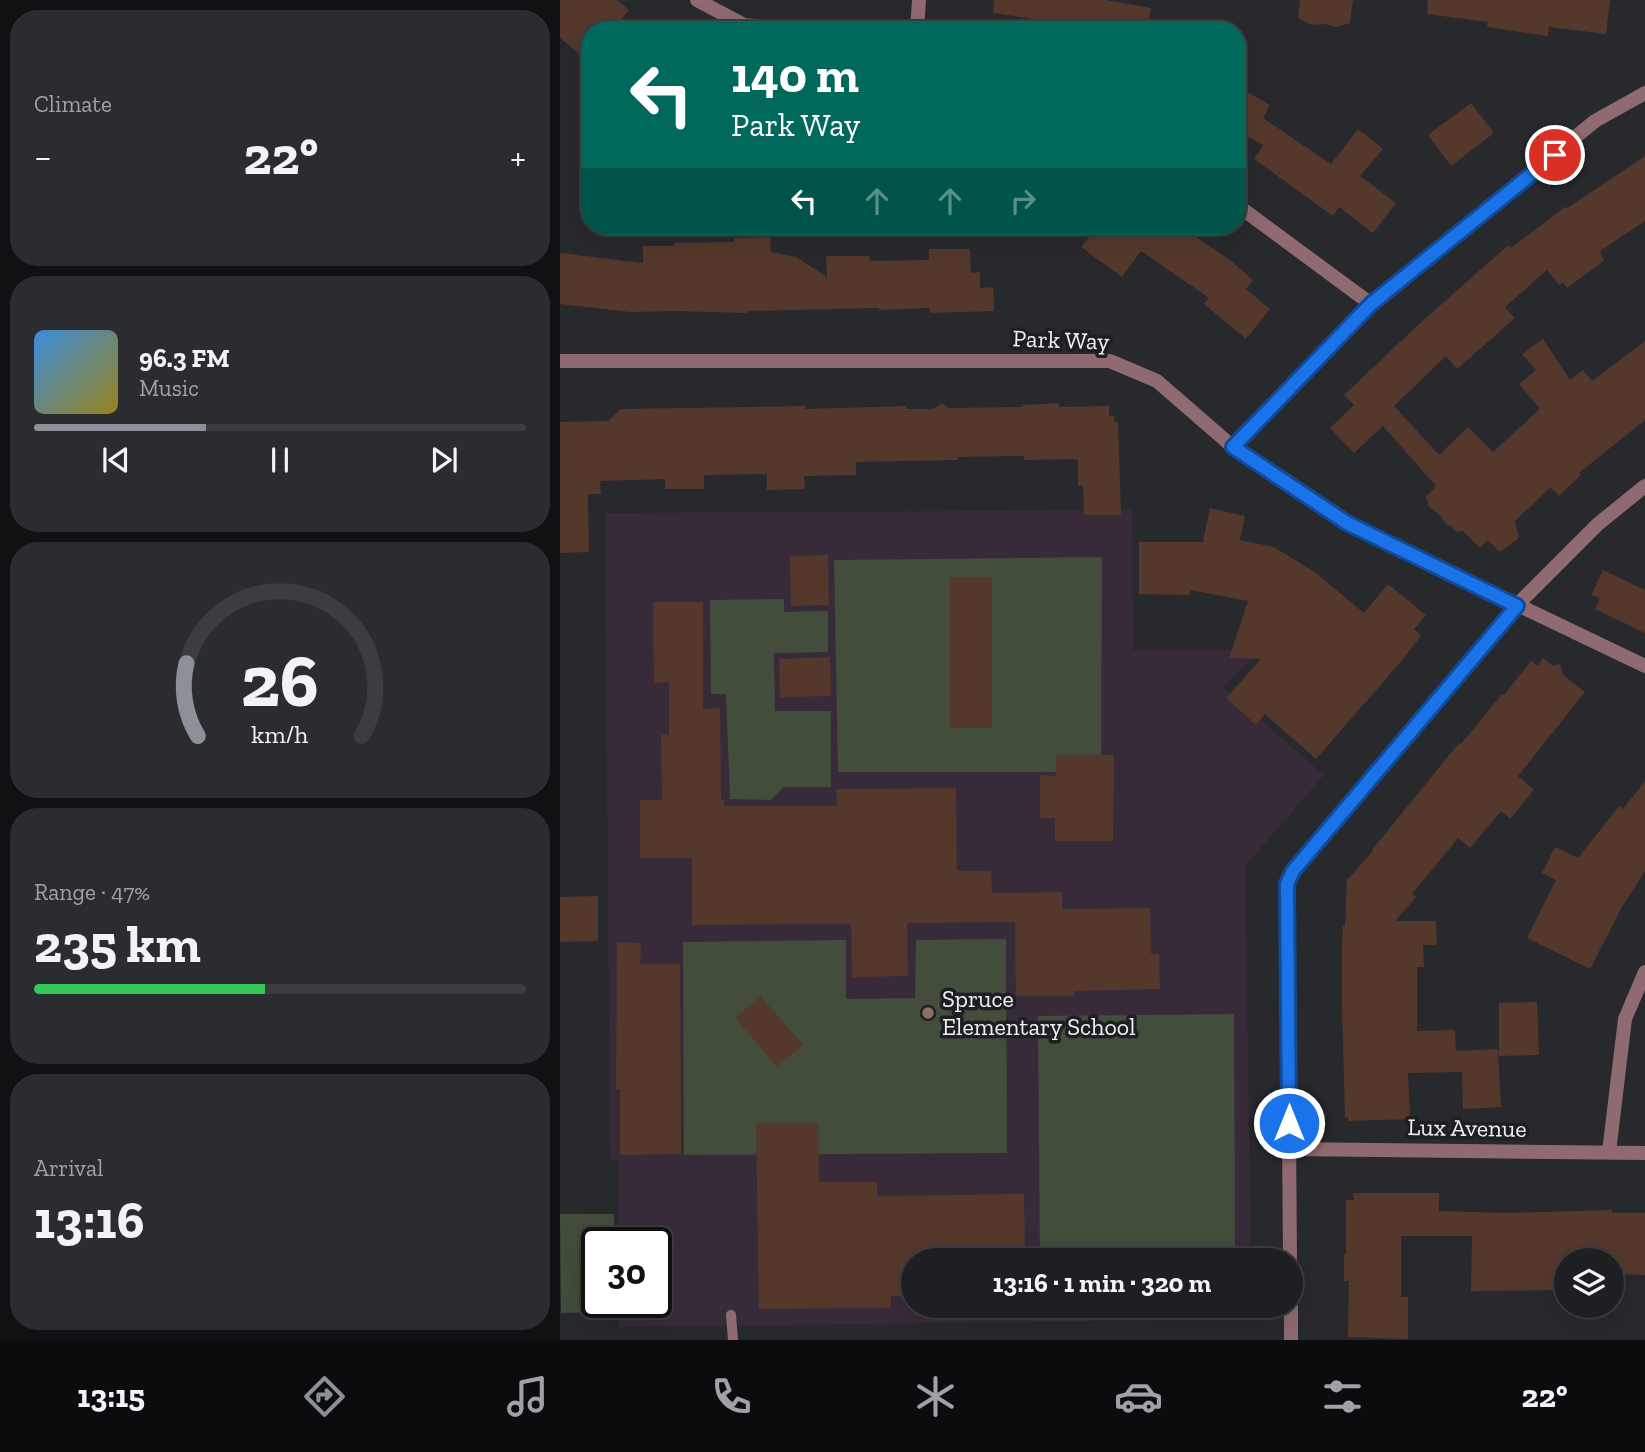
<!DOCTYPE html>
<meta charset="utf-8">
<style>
:root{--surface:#1d1f22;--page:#2a2c2f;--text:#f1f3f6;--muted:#a0a2a5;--line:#3b3d40;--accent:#8c9099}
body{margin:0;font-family:"Zilla Slab",serif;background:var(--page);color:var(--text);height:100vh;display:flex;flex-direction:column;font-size:26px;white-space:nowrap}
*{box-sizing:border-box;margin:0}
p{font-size:23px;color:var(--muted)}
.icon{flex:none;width:38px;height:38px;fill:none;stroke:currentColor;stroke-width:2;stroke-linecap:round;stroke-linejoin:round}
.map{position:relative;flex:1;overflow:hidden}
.details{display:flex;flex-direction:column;gap:10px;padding:10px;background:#101113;width:560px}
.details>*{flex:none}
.top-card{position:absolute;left:21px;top:21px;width:665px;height:214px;border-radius:28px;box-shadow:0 7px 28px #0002,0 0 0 2px var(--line);background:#00695c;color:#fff;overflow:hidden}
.fabs{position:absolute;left:994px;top:1248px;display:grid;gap:14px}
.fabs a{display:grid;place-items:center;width:70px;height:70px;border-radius:50%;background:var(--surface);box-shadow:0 7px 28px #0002,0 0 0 2px var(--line);font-size:35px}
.speed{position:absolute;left:21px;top:1227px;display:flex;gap:14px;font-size:35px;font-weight:700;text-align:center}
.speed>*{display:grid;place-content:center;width:91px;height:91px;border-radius:50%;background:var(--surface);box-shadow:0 7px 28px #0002,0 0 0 2px var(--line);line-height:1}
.speed .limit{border:4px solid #111;border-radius:10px;background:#fff;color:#111}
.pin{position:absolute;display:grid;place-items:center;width:60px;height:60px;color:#fff;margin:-30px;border:4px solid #fff;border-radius:50%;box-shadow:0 2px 7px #0007}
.me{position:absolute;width:77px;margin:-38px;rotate:0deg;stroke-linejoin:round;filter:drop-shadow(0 0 5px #0008)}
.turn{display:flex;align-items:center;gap:24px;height:147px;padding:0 35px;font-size:32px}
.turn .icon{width:91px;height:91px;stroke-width:2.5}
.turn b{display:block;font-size:49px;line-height:60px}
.lanes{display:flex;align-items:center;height:66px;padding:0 35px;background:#0003;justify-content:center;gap:35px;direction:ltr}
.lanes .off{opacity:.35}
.big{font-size:52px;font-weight:800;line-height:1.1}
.details .widget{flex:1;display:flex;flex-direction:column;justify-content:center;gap:10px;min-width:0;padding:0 24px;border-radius:28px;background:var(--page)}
.details .dial{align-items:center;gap:0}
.dial svg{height:182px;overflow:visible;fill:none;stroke:var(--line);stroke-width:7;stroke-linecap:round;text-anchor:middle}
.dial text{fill:var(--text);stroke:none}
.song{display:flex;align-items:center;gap:21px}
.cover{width:84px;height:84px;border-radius:10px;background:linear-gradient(135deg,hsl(210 70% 55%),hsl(50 70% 35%))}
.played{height:7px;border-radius:4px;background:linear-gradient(90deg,var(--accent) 35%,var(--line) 35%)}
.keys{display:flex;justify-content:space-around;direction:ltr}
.heat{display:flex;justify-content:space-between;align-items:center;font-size:38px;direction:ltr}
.charge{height:10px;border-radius:5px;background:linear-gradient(90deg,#34c759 47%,var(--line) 0)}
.trip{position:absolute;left:341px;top:1248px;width:402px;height:70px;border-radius:35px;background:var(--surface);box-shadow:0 7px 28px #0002,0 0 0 2px var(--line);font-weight:800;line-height:70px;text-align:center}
.tab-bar{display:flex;height:112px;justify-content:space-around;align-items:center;background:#0c0c0e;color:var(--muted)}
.tab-bar .icon{width:49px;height:49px}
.tab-bar .selected{color:var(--accent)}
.tab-bar b{font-size:32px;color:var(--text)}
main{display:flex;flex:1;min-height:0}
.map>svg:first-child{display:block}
.education{fill:#382b39}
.green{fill:#434d3c}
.building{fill:#54382c}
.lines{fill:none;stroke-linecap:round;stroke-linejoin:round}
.service{stroke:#8f6a70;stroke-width:10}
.minor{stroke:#8f6a70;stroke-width:14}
.route-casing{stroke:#114b97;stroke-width:18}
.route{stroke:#1a73e8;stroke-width:12}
.education-dot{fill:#8d6e63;stroke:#1e1f23;stroke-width:2.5}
.labels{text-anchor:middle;stroke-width:7;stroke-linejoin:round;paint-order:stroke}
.street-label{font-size:24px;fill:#f0f1f4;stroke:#1e1f23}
.poi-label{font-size:24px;fill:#f0f1f4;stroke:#1e1f23;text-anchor:start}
</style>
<main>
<section class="details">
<div class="widget"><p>Climate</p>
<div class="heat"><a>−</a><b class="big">22°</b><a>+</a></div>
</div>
<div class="widget">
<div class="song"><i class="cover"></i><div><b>96.3 FM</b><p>Music</p></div></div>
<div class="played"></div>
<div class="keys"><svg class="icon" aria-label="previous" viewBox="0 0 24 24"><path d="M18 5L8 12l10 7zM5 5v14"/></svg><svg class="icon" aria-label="pause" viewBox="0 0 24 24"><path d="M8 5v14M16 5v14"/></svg><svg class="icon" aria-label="next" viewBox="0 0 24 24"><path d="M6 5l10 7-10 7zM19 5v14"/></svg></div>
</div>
<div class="widget dial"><svg viewBox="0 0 100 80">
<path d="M14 69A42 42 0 1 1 86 69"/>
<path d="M14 69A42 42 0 0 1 9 37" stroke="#8c9099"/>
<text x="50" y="56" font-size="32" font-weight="700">26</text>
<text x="50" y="72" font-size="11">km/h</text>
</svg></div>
<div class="widget"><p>Range · 47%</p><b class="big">235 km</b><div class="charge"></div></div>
<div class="widget"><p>Arrival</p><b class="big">13:16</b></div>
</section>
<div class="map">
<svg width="1085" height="1340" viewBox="0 0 1085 1340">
<rect width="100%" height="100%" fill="#27292d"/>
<path class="education" d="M 572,510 L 573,650 L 701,650 L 663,687 L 764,775 L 685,866 L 691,1260 L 354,1260 L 354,1306 L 692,1306 L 692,1319 L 59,1327 L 59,1302 L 96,1302 L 96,1242 L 59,1242 L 59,1161 L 50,1160 L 45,513 Z"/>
<path class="green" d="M 542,557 L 541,772 L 278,772 L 274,560 Z
M 224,599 L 224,612 L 268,611 L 268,652 L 214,653 L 215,711 L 271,711 L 271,787 L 224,787 L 211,800 L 170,799 L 166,694 L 151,694 L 150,600 Z
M 446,939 L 447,1153 L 124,1155 L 123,942 L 286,940 L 286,999 L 355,998 L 356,940 Z
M 674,1014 L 675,1260 L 480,1260 L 478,1016 Z
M 0,1214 L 54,1214 L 54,1242 L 37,1242 L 37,1302 L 55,1302 L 55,1312 L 1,1313 Z"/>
<path class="building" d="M 0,0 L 57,0 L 69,10 L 53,30 L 30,30 L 30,62 L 0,38 Z
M 434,0 L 546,0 L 591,8 L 587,30 L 533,30 L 533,28 L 433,13 Z
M 740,0 L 793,0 L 790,23 L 776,27 L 765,24 L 752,25 L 738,18 Z
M 868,0 L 1050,0 L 1046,34 L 989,27 L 988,36 L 927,27 L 928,22 L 867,14 Z
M 677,86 L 710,105 L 703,118 L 771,164 L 798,129 L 823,149 L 800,176 L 836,203 L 813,233 L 779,207 L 773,216 L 694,159 L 703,145 L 677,131 Z
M 911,103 L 934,133 L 891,166 L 868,135 Z
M 1085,156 L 1085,221 L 1040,251 L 1044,261 L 1007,288 L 1003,282 L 999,285 L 987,270 L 945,307 L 955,318 L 897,369 L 886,356 L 834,406 L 879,455 L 908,427 L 933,452 L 980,409 L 959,384 L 976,370 L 962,354 L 983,339 L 1010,380 L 1023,370 L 1032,381 L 1085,341 L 1085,420 L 1019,473 L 1021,475 L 999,496 L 991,487 L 955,521 L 959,538 L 940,552 L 927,540 L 920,548 L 903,531 L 896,532 L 892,526 L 887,525 L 880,515 L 869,507 L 866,497 L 876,486 L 823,426 L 794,453 L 770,428 L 794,405 L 784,395 L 857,326 L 945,248 L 949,245 L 951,248 L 1005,207 L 1007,208 Z
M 537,226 L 620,226 L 670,260 L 693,280 L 686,289 L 710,309 L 686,339 L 644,304 L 649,298 L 581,251 L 562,277 L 521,247 Z
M 210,237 L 211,252 L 236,257 L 267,277 L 266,256 L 309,256 L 310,261 L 369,260 L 369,249 L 410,249 L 411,273 L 420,272 L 420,288 L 433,287 L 434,311 L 370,313 L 370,308 L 319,310 L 319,308 L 187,311 L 187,313 L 115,311 L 70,312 L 0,304 L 0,253 L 83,263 L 83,246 L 114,246 L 114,243 L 174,242 L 174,238 Z
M 382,403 L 389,408 L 463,407 L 463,405 L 499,403 L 499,407 L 549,406 L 549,416 L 555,416 L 554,422 L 558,422 L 561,515 L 524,515 L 523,485 L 518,486 L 518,459 L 464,460 L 464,456 L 398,457 L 398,460 L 296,462 L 296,475 L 244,476 L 245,489 L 207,490 L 207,474 L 144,475 L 144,489 L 105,489 L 105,479 L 40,481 L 41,494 L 28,494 L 29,552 L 0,553 L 0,422 L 48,421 L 61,409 L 245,406 L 245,409 L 346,406 L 346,409 L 373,409 Z
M 650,508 L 685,516 L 680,540 L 714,547 L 756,573 L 804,613 L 828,584 L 866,615 L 854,629 L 861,636 L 844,658 L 756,759 L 705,714 L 696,725 L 666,698 L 701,659 L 669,658 L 688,601 L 630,590 L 630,595 L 579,594 L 579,542 L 643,542 Z
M 268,555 L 269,605 L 231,606 L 230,556 Z
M 1043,570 L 1085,590 L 1085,633 L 1035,609 L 1040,598 L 1031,595 Z
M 390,577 L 432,577 L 432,728 L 390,728 Z
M 93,602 L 143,602 L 143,709 L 160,708 L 161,800 L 164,800 L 164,806 L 277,806 L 276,789 L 396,788 L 397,871 L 431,871 L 432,893 L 502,892 L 502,909 L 590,908 L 591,954 L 599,954 L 600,989 L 514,991 L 514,996 L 456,996 L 455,922 L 347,923 L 348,976 L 295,977 L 292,977 L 291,924 L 132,925 L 132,858 L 80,858 L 80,800 L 102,800 L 101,735 L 109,735 L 109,682 L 94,683 Z
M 270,657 L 271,696 L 220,697 L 219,659 Z
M 983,658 L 993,666 L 1000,664 L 1003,675 L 1025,692 L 958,776 L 974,790 L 950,819 L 941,811 L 910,848 L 898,838 L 852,894 L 856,897 L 835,921 L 876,921 L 877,945 L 863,945 L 864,967 L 857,967 L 857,1031 L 895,1030 L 896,1051 L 938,1049 L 941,1107 L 903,1109 L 902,1072 L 848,1073 L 850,1119 L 788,1121 L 788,1117 L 785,1117 L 782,1005 L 782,942 L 783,926 L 785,926 L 787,880 L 813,851 L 812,850 L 899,743 L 901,744 L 942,694 L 944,695 L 971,661 L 978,666 Z
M 496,755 L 554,755 L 553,841 L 495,841 L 495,818 L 480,818 L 480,775 L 496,776 Z
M 1085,781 L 1085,871 L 1062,907 L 1030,969 L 967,938 L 996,880 L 982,873 L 995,847 L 1018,858 L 1059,806 L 1063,809 Z
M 38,896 L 38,941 L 0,942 L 0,897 Z
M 57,942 L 81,943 L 80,964 L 120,964 L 121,1154 L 60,1155 L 60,1089 L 56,1089 Z
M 200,996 L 243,1045 L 217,1067 L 175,1018 Z
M 977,1002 L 979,1055 L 939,1056 L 939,1003 Z
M 196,1123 L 258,1123 L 259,1182 L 317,1182 L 317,1196 L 464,1194 L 465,1260 L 354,1260 L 354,1296 L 331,1296 L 331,1308 L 199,1309 Z
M 793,1193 L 879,1193 L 879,1211 L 947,1213 L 1052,1210 L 1052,1213 L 1085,1213 L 1085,1275 L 1052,1274 L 1052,1260 L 1000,1260 L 1001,1290 L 911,1291 L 912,1236 L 841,1236 L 841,1297 L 848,1297 L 848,1339 L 788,1337 L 789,1281 L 784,1281 L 784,1255 L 786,1254 L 786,1200 L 794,1200 Z"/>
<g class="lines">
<path class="service" d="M 171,1315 L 173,1340"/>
<path class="minor" d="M 137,0 L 184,25 L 241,30
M 357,30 L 359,0
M 677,205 L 811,304
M 0,361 L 550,361 L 597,381 L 673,447 L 787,523 L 1085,666
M 673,447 L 811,304 L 1035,121 L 1085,93
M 730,1149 L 1085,1153
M 1049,1152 L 1065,1019 L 1085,972
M 730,1260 L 727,884 L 733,871 L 957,605 L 1038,524 L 1085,486
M 731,1306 L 731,1340"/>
</g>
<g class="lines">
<defs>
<path id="route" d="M 729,1123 L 727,884 L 733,871 L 957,606 L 787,523 L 673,447 L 811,304 L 995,155"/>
</defs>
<use href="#route" class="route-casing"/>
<use href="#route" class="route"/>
</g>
<circle class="education-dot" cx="368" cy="1013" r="7"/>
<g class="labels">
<g class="street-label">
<text transform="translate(501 340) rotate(2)" y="8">Park Way</text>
<text transform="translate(907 1128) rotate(1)" y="8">Lux Avenue</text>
</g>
<g class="poi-label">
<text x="382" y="1007">Spruce<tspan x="382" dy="28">Elementary School</tspan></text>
</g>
</g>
</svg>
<div class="fabs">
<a><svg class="icon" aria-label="layers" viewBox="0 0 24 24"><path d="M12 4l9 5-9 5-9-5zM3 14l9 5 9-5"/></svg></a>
</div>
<div class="speed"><div class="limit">30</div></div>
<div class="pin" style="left:995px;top:155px;background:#d93025"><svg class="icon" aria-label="arrive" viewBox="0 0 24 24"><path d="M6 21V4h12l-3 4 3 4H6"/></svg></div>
<svg class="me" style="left:729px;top:1123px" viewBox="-20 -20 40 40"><circle r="17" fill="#1a73e8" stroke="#fff" stroke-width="3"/><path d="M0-11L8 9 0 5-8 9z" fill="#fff"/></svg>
<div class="trip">13:16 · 1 min · 320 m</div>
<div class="top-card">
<div class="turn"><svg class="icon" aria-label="left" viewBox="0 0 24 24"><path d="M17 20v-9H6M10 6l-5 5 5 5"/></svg><div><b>140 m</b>Park Way</div></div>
<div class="lanes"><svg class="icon" aria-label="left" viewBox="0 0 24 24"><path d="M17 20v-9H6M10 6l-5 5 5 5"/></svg><svg class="icon off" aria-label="ahead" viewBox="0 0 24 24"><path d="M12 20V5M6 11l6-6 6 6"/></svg><svg class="icon off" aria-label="ahead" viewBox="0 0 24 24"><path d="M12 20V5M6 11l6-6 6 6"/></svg><svg class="icon off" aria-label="right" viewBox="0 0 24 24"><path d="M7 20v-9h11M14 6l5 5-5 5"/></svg></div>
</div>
</div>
</main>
<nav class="tab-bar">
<b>13:15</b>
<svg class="icon selected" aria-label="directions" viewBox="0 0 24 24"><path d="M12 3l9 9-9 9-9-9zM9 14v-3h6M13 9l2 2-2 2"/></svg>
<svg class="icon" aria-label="music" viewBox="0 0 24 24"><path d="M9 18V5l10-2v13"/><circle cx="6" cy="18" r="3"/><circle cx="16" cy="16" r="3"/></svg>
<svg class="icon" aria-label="phone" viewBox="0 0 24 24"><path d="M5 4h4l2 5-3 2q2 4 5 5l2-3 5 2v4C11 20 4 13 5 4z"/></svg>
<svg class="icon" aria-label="climate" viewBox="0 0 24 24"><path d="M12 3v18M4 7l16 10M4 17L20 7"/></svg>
<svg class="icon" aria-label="car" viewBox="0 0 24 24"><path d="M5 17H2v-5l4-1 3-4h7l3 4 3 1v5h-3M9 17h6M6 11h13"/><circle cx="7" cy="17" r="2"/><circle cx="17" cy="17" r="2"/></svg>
<svg class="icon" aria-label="filters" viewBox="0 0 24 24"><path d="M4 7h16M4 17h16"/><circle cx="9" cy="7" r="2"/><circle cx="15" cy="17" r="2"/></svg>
<b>22°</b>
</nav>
